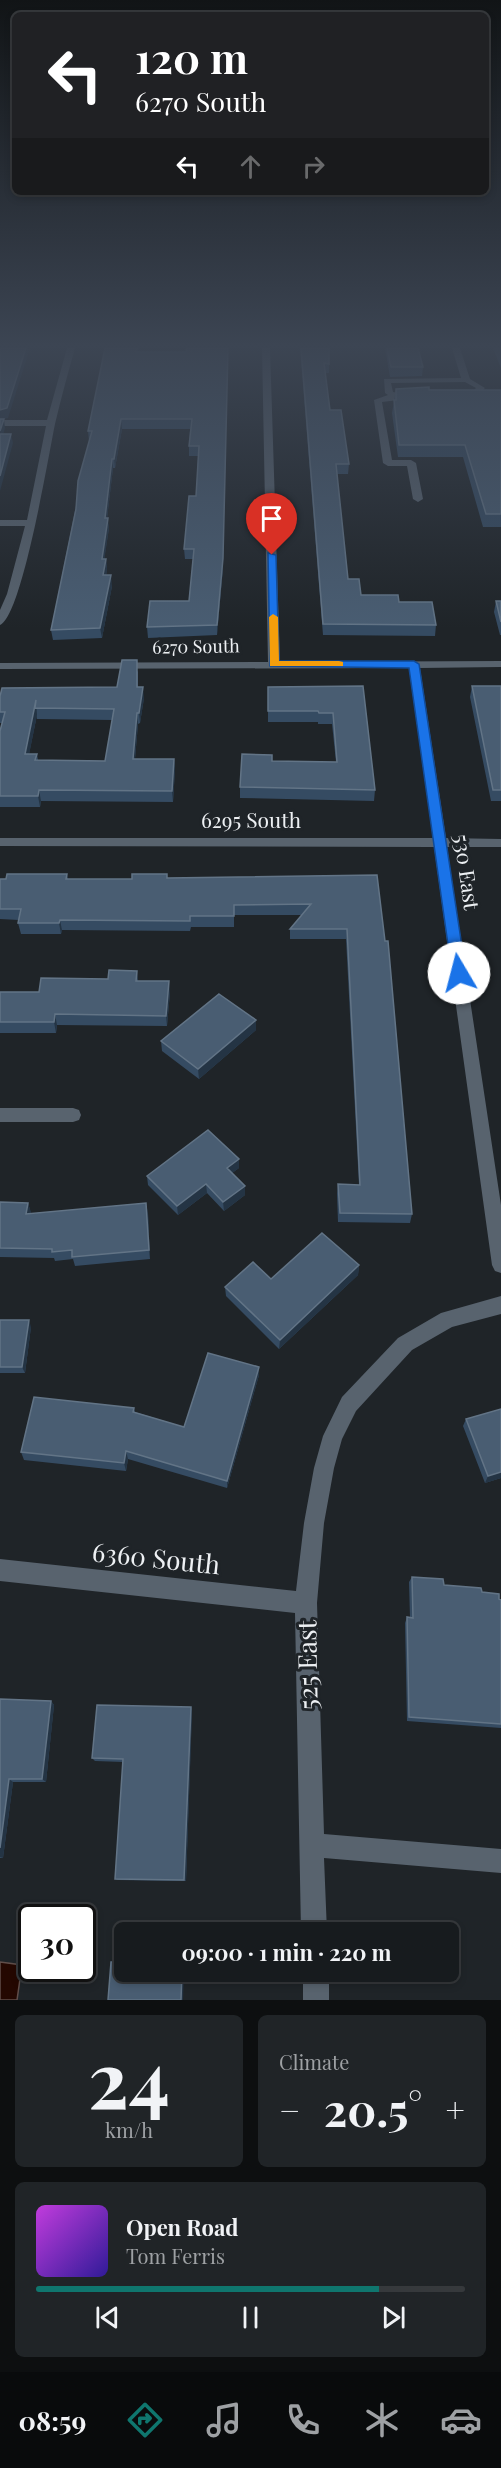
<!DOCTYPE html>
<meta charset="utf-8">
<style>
:root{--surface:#171b1e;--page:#202427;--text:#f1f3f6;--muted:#9ea1a4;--line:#36393c;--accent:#0f766e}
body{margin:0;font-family:"Playfair Display",serif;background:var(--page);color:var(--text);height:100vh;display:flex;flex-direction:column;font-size:22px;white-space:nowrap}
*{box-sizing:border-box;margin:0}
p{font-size:20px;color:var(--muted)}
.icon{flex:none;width:33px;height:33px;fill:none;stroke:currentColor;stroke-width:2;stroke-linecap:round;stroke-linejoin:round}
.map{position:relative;height:2000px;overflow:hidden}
.panel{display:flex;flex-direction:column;gap:15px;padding:15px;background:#0d0f10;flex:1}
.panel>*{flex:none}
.hud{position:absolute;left:12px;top:12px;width:477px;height:183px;border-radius:9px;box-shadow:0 3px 9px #0003,0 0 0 2px var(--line);background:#202124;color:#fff;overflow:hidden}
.speed{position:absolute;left:18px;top:1904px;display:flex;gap:12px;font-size:30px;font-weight:700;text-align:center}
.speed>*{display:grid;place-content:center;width:78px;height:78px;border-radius:50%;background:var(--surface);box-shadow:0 3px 9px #0003,0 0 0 2px var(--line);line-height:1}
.speed .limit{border:3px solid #111;border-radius:9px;background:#fff;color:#111}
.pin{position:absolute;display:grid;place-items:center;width:51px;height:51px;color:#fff;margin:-62px -26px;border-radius:50% 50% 50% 0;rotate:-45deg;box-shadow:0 0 6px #0007}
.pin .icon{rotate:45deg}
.me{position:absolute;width:66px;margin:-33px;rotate:352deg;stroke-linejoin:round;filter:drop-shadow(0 0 4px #0008)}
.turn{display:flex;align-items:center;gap:21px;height:126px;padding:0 24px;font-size:27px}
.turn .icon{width:78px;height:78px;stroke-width:2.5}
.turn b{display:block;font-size:42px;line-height:51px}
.lanes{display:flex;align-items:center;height:57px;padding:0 24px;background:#0003;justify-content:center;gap:30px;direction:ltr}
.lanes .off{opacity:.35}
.big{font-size:45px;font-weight:700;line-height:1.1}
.panel .card{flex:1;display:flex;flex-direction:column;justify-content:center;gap:9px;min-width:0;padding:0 21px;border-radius:9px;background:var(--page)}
.panel .dial{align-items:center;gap:0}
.dial b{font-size:78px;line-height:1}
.song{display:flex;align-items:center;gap:18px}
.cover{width:72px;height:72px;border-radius:9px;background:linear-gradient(135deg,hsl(290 70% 55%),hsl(250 70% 35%))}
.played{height:6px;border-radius:3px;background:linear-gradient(90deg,var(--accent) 80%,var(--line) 80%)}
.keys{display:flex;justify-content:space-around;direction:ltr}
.heat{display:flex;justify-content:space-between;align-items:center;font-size:33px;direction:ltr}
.panel .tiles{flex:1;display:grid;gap:15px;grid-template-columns:1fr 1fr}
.card:last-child{grid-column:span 2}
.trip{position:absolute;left:114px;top:1922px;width:345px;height:60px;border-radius:9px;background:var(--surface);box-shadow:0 3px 9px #0003,0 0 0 2px var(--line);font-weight:700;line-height:60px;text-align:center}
.tabs{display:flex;height:96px;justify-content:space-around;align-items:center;background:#090b0c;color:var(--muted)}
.tabs .icon{width:42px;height:42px}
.tabs .selected{color:var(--accent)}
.tabs b{font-size:27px;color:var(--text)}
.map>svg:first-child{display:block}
.water{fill:#240801;stroke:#604e4a;stroke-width:1.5}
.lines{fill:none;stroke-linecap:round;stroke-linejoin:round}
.minor{fill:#58636e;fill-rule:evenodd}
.wall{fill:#354b62;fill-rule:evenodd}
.shaded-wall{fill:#243444}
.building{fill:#495d72;stroke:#627486;stroke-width:1.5;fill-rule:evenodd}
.route{fill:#1a73e8;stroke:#114b97;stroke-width:1.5}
.slow{fill:#f59e0b}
.labels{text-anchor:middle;stroke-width:6;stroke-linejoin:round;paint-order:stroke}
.far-street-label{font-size:18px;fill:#edf0f3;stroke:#1f2428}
.street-label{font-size:21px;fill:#edf0f3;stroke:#1f2428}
.near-street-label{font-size:26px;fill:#edf0f3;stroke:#1f2428}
</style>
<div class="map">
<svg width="501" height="2000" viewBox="0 0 501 2000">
<rect width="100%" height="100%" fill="#1f2428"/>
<path class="water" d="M 0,1962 L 22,1965 L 17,2000 L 0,2000 Z"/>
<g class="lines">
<path class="minor" d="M 67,348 L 75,348 C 68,373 61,398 55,424 C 49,453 22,617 0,625 L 0,610 L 7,594 L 25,526 L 0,526 L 0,520 L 27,520 L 46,426 L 0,426 L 0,420 L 47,420 Z
M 262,348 L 270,348 L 280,662 L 501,661 L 501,667 L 420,668 L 446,838 L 501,839 L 501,847 L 447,847 L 501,1205 L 501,1273 L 495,1271 L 492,1265 L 434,847 L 0,846 L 0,838 L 433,838 L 409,668 L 0,669 L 0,663 L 268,662 Z
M 452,348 L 460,348 L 470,379 L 485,388 L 476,397 L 459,397 L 459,393 L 471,393 L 476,388 L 465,382 L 391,383 L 393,392 L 418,396 L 414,398 L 382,402 L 392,460 L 411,460 L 416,463 L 423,499 L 418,502 L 413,499 L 407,466 L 388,466 L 383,463 L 374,400 L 388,395 L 385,393 L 384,379 L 461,378 Z
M 0,1108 L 73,1108 L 79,1110 L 81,1115 L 79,1120 L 73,1122 L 0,1122 Z
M 501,1296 L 501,1314 L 452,1327 L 412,1350 L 356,1411 L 342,1439 L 334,1468 L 324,1523 L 317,1603 L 324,1834 L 501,1849 L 501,1873 L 324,1858 L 327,1932 L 301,1932 L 295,1613 L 0,1581 L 0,1559 L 296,1591 L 304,1523 L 314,1468 L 323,1436 L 342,1397 L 398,1338 L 441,1313 Z
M 303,1971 L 329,1971 L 329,2000 L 303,2000 Z"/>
</g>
<path class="wall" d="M 105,348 L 139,348 L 138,352 L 186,352 L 223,568 L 217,635 L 148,638 L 147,627 L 189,601 L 193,559 L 185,559 L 184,549 L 196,496 L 198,456 L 189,456 L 189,446 L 190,429 L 122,429 L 115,468 L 113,468 L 107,518 L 109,528 L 104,559 L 106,559 L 107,569 L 106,575 L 112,586 L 102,638 L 53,640 L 51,630 L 89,441 L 88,431 Z
M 300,348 L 329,348 L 329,373 L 325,373 L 330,410 L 349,464 L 348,474 L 337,474 L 348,579 L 361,595 L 399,602 L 436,625 L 435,636 L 323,635 Z
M 374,348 L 418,348 L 423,367 L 422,376 L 390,377 L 385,348 Z
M 493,348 L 501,348 L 501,368 Z
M 396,389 L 501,390 L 501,527 L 483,527 L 463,457 L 398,457 L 392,413 Z
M 496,601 L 501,601 L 501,635 L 500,635 L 494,612 Z
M 138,671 L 138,687 L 144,698 L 140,723 L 138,724 L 135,759 L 174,759 L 175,769 L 173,802 L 41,801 L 40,807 L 0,807 L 0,731 L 2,723 L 0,723 L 0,696 L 117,687 ZM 37,715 L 37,719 L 112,720 L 105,761 L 38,760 L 37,754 L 29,754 Z
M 363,686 L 375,790 L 374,801 L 240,798 L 240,787 L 272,761 L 336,762 L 332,724 L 318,724 L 318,722 L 268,722 L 268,687 Z
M 472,686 L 501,686 L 501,801 L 491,801 L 470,697 Z
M 67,874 L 68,879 L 132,879 L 168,878 L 377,875 L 412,1214 L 410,1223 L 338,1222 L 337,1194 L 338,1184 L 359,1185 L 346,939 L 290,939 L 290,929 L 302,915 L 234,915 L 234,927 L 191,927 L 190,931 L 62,930 L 61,934 L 21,934 L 18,923 L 19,920 L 0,919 L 0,879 Z
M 137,971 L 138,981 L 170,992 L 167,1026 L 57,1025 L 56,1033 L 0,1033 L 0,992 L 39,992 L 108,979 Z
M 256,1030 L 199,1079 L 162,1051 L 161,1041 Z
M 239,1168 L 232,1173 L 245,1195 L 224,1211 L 207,1193 L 178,1215 L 148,1185 L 147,1176 Z
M 0,1202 L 28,1203 L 31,1214 L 148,1213 L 150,1259 L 75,1266 L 73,1259 L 55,1261 L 54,1258 L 0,1257 Z
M 359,1265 L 358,1275 L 279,1349 L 226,1296 L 225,1287 Z
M 0,1320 L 31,1327 L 25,1373 L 0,1373 Z
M 259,1375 L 227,1488 L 128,1459 L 126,1471 L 24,1460 L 21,1452 L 134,1408 L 135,1412 L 184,1427 Z
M 501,1409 L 501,1478 L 485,1483 L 463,1426 L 466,1419 Z
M 412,1577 L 444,1585 L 482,1592 L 501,1600 L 501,1728 L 407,1721 L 405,1623 L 407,1617 L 410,1618 L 409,1582 Z
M 0,1699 L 51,1701 L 54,1705 L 46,1782 L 13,1782 L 3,1858 L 0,1858 Z
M 191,1707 L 192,1711 L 186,1881 L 118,1880 L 115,1879 L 123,1762 L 95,1761 L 92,1758 Z"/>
<path class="shaded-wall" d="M 26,348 L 30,348 L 8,418 L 0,420 L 0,410 Z
M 228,348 L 223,568 L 217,635 L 217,625 Z
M 4,419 L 5,428 L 1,443 L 0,431 Z
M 121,419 L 122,429 L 115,468 L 114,459 Z
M 11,434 L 13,443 L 0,491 L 0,476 Z
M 112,459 L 113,468 L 106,528 L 105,518 Z
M 108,518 L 109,528 L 103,569 L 102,559 Z
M 106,559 L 107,569 L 105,586 L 103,575 Z
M 111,575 L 112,586 L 102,638 L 100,628 Z
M 143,687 L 144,698 L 140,723 L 139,713 Z
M 36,700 L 37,715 L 27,765 L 25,754 Z
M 137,713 L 138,724 L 134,769 L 133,759 Z
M 174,759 L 175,769 L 173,802 L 172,791 Z
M 39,790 L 41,801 L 40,807 L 38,796 Z
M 60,920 L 62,930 L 61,934 L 59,923 Z
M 169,981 L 170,992 L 167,1026 L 166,1016 Z
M 55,1014 L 57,1025 L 56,1033 L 54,1022 Z
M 256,1020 L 256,1030 L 199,1079 L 198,1069 Z
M 239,1159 L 239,1168 L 227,1177 L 227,1168 Z
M 206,1184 L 207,1193 L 178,1215 L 177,1206 Z
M 245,1186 L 245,1195 L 224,1211 L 223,1202 Z
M 28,1203 L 31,1212 L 29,1224 L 26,1214 Z
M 146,1203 L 148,1213 L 150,1259 L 149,1250 Z
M 359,1265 L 358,1275 L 279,1349 L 280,1340 Z
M 29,1320 L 31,1327 L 25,1373 L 22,1367 Z
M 259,1367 L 259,1375 L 227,1488 L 227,1481 Z
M 126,1451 L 128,1459 L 126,1471 L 124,1463 Z
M 501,1472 L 501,1478 L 485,1483 L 488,1476 Z
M 51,1701 L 54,1705 L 46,1782 L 42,1779 Z
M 191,1707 L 192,1711 L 186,1881 L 184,1880 Z
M 9,1779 L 13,1782 L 3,1858 L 0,1857 L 0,1848 Z
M 182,1971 L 184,1971 L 183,2000 L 181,2000 Z"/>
<path class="building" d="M 0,348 L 26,348 L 7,408 L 0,410 Z
M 105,348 L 137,348 L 136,352 L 186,352 L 187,348 L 228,348 L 223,558 L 217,625 L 147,627 L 150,601 L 189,601 L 194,549 L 184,549 L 189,496 L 196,496 L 199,446 L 189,446 L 192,419 L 121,419 L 114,459 L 112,459 L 105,518 L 108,518 L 102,559 L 106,559 L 103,575 L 111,575 L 100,628 L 51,630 L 76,509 L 78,481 L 92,431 L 88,431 Z
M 301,348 L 329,348 L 329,364 L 324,363 L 330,410 L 341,410 L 349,464 L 336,464 L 348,579 L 359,579 L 361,595 L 398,595 L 399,602 L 432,602 L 436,625 L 323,624 Z
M 387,348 L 418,348 L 423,367 L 391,367 Z
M 429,387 L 429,390 L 501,390 L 501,514 L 486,514 L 465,445 L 399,445 L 394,400 L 396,400 L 396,389 Z
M 0,419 L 4,419 L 0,431 Z
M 0,434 L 11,434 L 0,476 Z
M 496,601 L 501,601 L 501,622 Z
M 122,660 L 137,660 L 137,687 L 143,687 L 139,713 L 137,713 L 133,759 L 174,759 L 172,791 L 39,790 L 38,796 L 0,796 L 0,731 L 5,712 L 0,712 L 0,696 L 2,688 L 117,687 ZM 36,700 L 35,708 L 114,709 L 105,761 L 35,760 L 37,754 L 25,754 Z
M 363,686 L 375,790 L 240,787 L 242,754 L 272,755 L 272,761 L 337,762 L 333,713 L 319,713 L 318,711 L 268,711 L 268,687 Z
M 472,686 L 501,686 L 501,790 L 493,790 Z
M 7,874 L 67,874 L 66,879 L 132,879 L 132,874 L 167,874 L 167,878 L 377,875 L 385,941 L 388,941 L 412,1214 L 340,1213 L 338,1184 L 360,1185 L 347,929 L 290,929 L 311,904 L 234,905 L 234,916 L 190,916 L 190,921 L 60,920 L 59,923 L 18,923 L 21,909 L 0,909 L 0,879 L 6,879 Z
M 109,970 L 137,971 L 136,981 L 169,981 L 166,1016 L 55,1014 L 54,1022 L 0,1022 L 0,992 L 39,992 L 41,978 L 108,979 Z
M 219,994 L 256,1020 L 198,1069 L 161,1041 Z
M 208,1130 L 239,1159 L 227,1168 L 245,1186 L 223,1202 L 206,1184 L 177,1206 L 147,1176 Z
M 0,1202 L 28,1203 L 26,1214 L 146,1203 L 149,1250 L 72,1257 L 72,1250 L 52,1252 L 52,1249 L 0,1248 Z
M 322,1233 L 359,1265 L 280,1340 L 225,1287 L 253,1262 L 271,1279 Z
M 0,1320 L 29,1320 L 22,1367 L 0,1367 Z
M 208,1353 L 259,1367 L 227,1481 L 126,1451 L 124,1463 L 21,1452 L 34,1397 L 134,1408 L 133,1412 L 184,1427 Z
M 501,1409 L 501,1472 L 488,1476 L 466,1419 Z
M 412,1577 L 443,1579 L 444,1585 L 481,1588 L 482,1592 L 499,1594 L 499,1599 L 501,1600 L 501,1724 L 409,1717 L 407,1617 L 413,1618 Z
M 0,1699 L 51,1701 L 42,1779 L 9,1779 L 0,1848 Z
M 97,1705 L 191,1707 L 184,1880 L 115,1879 L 123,1759 L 92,1758 Z
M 111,1962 L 124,1962 L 124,1971 L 182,1971 L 181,2000 L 108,2000 Z"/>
<linearGradient id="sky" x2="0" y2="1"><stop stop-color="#111416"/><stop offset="0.55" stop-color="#3c4553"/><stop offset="1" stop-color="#3c4553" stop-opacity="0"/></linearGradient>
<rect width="501" height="628" fill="url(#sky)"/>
<path class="route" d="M 268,553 L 276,555 L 279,661 L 414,661 L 419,664 L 466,973 L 464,977 L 454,977 L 452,973 L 409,668 L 270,666 Z"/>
<path class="slow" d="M 273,614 L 278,617 L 279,661 L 339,661 L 343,662 L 343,666 L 270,666 L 269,617 Z"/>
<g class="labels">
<g class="far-street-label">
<text transform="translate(196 647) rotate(-1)" y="6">6270 South</text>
</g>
<g class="street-label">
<text x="251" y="828">6295 South</text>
<text transform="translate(466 872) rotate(82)" y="7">530 East</text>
</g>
<g class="near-street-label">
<text transform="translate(156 1559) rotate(6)" y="9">6360 South</text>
<text transform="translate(308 1665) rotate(-91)" y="9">525 East</text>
</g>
</g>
</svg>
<div class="speed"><div class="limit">30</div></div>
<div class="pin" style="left:272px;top:555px;background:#d93025"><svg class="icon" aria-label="arrive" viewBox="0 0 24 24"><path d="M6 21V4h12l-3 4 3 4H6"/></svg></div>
<svg class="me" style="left:459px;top:973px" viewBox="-20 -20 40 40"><circle r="19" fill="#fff"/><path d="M0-13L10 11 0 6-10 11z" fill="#1a73e8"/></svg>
<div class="trip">09:00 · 1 min · 220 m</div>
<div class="hud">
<div class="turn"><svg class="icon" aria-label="left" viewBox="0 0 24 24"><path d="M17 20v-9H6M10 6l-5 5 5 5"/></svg><div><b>120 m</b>6270 South</div></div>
<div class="lanes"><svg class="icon" aria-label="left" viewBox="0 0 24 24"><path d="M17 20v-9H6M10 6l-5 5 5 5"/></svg><svg class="icon off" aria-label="ahead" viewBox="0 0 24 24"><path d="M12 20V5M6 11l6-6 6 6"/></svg><svg class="icon off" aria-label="right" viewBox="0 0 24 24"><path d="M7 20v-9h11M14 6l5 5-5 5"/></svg></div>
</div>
</div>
<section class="panel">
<div class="tiles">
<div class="card dial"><b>24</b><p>km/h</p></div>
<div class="card"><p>Climate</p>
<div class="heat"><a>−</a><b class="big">20.5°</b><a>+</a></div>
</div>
<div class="card">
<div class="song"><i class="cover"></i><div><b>Open Road</b><p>Tom Ferris</p></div></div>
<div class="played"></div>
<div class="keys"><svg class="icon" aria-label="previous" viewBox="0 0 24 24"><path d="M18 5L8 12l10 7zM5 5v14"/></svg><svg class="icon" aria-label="pause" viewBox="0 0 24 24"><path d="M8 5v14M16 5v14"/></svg><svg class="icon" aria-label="next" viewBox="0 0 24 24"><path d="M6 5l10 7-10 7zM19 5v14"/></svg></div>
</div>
</div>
</section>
<nav class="tabs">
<b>08:59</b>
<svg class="icon selected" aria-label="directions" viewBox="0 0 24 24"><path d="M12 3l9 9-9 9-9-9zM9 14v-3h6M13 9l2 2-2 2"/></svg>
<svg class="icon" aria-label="music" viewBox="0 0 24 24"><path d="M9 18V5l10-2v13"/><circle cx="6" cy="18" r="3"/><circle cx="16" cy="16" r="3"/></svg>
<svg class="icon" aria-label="phone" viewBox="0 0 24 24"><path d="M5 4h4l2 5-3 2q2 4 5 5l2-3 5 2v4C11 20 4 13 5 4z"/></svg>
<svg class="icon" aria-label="climate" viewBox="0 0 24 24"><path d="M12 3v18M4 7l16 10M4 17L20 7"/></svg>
<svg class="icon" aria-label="car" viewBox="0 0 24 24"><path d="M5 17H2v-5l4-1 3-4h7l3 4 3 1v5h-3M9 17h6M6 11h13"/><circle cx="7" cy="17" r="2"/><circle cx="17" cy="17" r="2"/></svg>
</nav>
